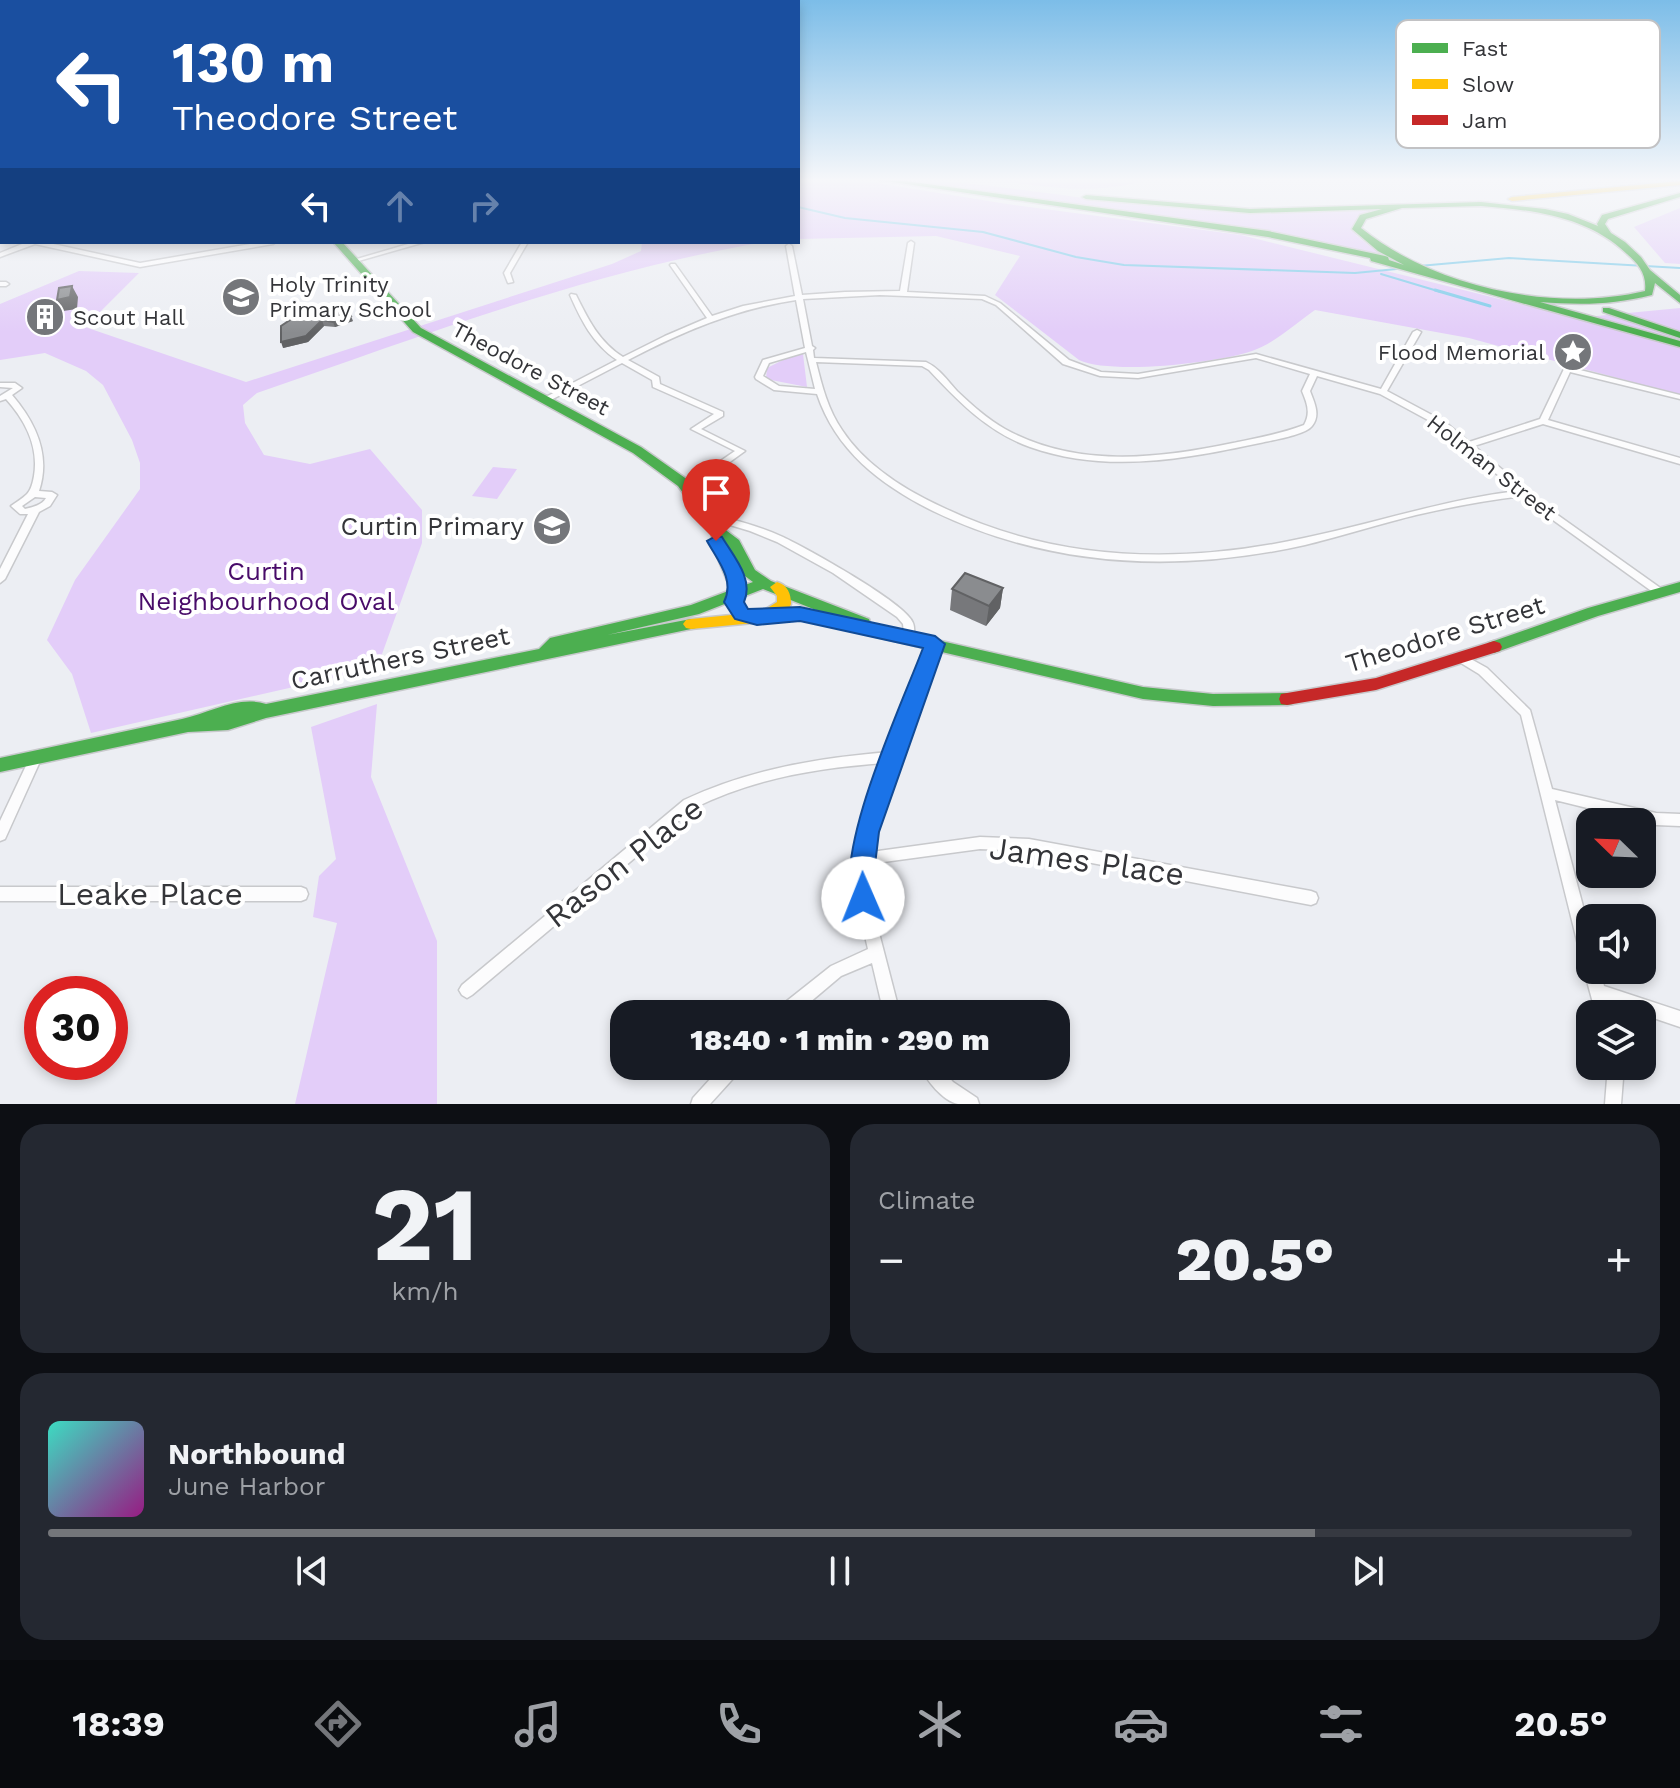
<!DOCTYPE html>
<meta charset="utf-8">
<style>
:root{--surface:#171b24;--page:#242831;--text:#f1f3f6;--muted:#9ea1a6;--line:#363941;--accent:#74767a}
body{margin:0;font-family:"Work Sans",sans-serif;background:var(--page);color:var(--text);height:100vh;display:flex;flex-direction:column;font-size:30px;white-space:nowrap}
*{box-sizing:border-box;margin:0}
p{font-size:26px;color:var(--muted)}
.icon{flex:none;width:44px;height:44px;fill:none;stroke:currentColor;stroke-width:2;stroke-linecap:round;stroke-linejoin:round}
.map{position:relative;height:1104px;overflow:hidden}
.drawer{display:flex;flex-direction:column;gap:20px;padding:20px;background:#0d0f14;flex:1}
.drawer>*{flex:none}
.hud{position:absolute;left:0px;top:0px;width:800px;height:244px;box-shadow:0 4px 12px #0003;background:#1a4fa0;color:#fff;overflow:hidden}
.needle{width:52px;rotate:293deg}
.fabs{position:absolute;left:1576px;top:808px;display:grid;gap:16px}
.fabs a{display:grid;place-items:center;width:80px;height:80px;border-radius:16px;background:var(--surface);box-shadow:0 4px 12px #0003;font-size:40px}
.speed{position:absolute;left:24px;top:976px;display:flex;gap:16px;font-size:40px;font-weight:700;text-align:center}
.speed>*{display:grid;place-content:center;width:104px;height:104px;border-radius:50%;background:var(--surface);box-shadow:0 4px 12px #0003;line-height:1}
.speed .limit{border:12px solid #d22;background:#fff;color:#111}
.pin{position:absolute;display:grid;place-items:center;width:68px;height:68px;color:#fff;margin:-82px -34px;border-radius:50% 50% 50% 0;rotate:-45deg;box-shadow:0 0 8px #0007}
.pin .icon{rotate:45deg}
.me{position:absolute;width:88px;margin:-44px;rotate:359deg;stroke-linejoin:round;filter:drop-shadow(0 0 6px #0008)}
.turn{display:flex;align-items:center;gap:28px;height:168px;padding:0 40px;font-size:36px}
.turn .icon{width:104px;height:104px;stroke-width:2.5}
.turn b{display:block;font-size:56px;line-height:68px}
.lanes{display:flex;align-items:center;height:76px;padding:0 40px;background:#0003;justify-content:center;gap:40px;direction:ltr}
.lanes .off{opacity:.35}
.big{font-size:60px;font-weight:800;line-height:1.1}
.drawer .widget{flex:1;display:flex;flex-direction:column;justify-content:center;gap:12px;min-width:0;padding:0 28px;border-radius:24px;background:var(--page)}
.drawer .dial{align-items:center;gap:0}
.dial b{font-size:104px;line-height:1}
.song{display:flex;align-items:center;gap:24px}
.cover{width:96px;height:96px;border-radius:12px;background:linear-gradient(135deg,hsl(170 70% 55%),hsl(310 70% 35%))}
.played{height:8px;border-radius:4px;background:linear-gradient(90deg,var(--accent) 80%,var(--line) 80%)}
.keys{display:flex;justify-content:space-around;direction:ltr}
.heat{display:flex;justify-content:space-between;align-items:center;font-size:44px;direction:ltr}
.drawer .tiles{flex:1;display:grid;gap:20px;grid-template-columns:1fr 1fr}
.widget:last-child{grid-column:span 2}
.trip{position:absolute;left:610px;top:1000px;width:460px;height:80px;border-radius:24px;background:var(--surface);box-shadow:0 4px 12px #0003;font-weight:800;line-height:80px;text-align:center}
.menu{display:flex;height:128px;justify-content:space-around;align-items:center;background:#090b0e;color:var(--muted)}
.menu .icon{width:56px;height:56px}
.menu .current{color:var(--accent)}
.menu b{font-size:36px;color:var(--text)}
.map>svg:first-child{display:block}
.green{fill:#e3cdf9}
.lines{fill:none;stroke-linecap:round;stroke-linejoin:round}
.stream-far1{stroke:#7bcae9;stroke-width:2}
.stream{stroke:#7bcae9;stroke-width:3}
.street-casing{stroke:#c8c9cc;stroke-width:3}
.fast-casing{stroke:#c8c9cc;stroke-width:3}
.slow-casing{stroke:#c8c9cc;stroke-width:3}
.jam-casing{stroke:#c8c9cc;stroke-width:3}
.street{fill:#fcfcfd;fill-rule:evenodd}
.fast{fill:#4caf50;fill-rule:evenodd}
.slow{fill:#ffc107;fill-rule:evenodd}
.jam{fill:#c62828;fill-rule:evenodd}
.wall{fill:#77787b}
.shaded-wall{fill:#616264}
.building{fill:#8a8c8f;stroke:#616264;stroke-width:2}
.route{fill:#1a73e8;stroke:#114b97;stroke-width:2}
.labels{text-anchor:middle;stroke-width:8;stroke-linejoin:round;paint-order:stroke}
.far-poi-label{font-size:22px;fill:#343539;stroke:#fff;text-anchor:start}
.far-street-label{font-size:22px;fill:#343539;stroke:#fff}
.poi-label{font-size:26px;fill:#343539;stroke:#fff;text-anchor:end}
.park-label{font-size:26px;fill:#480b69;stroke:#fff}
.street-label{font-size:26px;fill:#343539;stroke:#fff}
.near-street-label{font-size:32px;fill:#343539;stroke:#fff}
.key{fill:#fff;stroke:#c2c2c4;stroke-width:2}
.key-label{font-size:22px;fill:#343539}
</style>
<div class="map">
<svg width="1680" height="1104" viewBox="0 0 1680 1104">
<rect width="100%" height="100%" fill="#eceef3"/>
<path class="green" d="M 798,179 L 852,179 L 1007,204 L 1241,235 L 1576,318 L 1680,308 L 1680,395 L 1469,338 L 1315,310 C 1296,323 1274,344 1252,351 C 1217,363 1111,375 1079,360 L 995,295 L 1020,256 L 936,236 L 798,239 Z
M 885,179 C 978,179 1070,199 1163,207 C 1234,214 1305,213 1376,209 L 1363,215 L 1356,235 L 1382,256 L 1255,230 Z
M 988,179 L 1151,179 C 1096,196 1044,187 988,179 Z
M 1680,208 L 1680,264 L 1665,263 L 1634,227 Z
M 642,242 L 766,242 C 590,271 425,335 257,393 L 243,405 L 245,423 L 264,455 L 310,464 L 370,449 L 422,510 L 422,543 L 377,668 L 91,733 L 72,674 L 47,640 L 75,580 L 140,489 L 140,463 L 132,440 L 103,385 L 86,371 L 45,353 L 0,360 L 0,304 L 79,271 L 139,273 L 85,327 L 246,382 L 612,264 L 641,251 Z
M 797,353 L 803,354 L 807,387 L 766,379 L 767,368 Z
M 493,467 L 517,469 L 497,499 L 472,496 Z
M 377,704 L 371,777 L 437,941 L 437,1104 L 295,1104 L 337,923 L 313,917 L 319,876 L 336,859 L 311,727 Z"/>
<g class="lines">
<path class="stream-far1" d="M 798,207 L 845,218 L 983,232 L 1076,257 L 1124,265 L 1355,273 L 1407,268
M 1419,266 L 1509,258 L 1680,268
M 1381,274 L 1441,292"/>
<path class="stream" d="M 1435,290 L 1490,306"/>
<defs>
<path id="street" d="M 911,241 L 914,243 L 907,292 L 985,296 L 1000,303 L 1069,360 L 1101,372 L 1138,374 L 1256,354 L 1381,389 L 1413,332 L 1417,330 L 1421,332 L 1387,391 L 1445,422 L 1469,442 L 1540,419 L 1564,369 L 1568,367 L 1680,395 L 1680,399 L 1570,372 L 1548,420 L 1680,458 L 1680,464 L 1543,424 L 1474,446 L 1552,511 L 1666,592 L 1661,596 L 1657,595 L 1546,515 L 1523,496 C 1487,500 1451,507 1416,515 C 1379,524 1342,536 1305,545 C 1179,573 1051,568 933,511 C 881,485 836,451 817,394 L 774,390 L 756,379 L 755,377 L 763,360 L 805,348 L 796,300 C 735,309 682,332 628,360 L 659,377 L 660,384 L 723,412 L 723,416 L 701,429 L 745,451 L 709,477 L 683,486 L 678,483 L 680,481 L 703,473 L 735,451 L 691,429 L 714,414 L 653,387 L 652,380 L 622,363 L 547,402 L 541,402 L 540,400 L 617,360 C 593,344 581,320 570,295 L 571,294 L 576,295 C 588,319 599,342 623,357 L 665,336 L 707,318 L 670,265 L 671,264 L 675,264 L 712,316 L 743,306 L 795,296 L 786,246 L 789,244 L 792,246 L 802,295 L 845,292 L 900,291 L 908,243 ZM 880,295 L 982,299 L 996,305 L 1063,364 L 1100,376 L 1138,378 L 1256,358 L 1310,374 L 1302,391 C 1307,403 1311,413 1304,425 C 1281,434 1257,438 1233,443 C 1157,459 1076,468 1005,429 C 987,419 972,405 957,391 C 947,380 939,368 926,362 L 814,358 L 813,350 L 815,348 L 812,346 L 803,299 ZM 806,352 L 815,389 L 779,386 L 763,376 L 769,363 ZM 816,362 L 922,366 L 929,370 C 959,402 988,432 1030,447 C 1106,474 1184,459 1260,443 C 1273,440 1305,435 1312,426 C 1321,415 1314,402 1310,391 L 1317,376 L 1380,394 L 1439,426 L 1517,491 C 1443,500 1376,523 1304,538 C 1181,565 1056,562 942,507 C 905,490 865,465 842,430 C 828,410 822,386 816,362 Z
M 27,242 L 44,242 L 140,263 L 262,242 L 276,242 L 273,244 L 140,267 L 35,244 L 0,257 L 0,253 Z
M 415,242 L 425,242 L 355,262 L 350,261 Z
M 522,242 L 528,242 L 510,273 L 513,282 L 508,283 L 504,273 Z
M 0,282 L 6,282 L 9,284 L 6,286 L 0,286 Z
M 0,383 L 15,383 L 22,388 L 12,395 C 36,423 51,455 39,491 L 52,492 L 57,495 L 50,506 L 39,512 L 5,579 L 0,583 L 0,569 L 28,514 L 20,514 L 11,506 C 16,502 22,499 27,494 C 31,490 33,482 34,476 C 39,447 25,420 6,399 L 0,401 L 0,396 L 13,388 L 0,387 ZM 35,497 L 46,498 C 42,505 33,507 25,509 L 22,506 Z
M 730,519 C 749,524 766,529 783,537 C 806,548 906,603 913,623 C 915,628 914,636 913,641 L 905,641 L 903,624 L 897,617 L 833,573 L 777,542 L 750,531 L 730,525 L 712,526 L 707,523 L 712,520 Z
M 935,640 L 939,641 L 941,644 L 880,813 L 871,852 L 980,837 L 1029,839 L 1311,891 L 1316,893 L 1318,898 L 1316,903 L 1311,905 L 1029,851 L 980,849 L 869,864 L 870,898 L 900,1014 L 884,1014 L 872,963 L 841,976 L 796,1014 L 776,1014 L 778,1008 L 831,966 L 868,949 L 856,898 L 855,859 L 866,813 L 885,763 C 817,768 755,778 694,808 L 472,995 L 467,998 L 462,995 L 459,990 L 462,985 L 684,800 C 750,769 818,758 889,752 L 929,644 L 931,641 Z
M 1460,653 L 1487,668 L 1530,710 L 1552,789 L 1656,813 L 1680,814 L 1680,826 L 1656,825 L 1555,800 L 1590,933 L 1590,970 L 1600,970 L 1604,986 L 1680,1011 L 1680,1027 L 1609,1003 L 1612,1014 L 1596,1014 L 1584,970 L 1586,967 L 1582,961 L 1521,715 L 1479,674 L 1456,660 L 1454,657 L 1456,654 Z
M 36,752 L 40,753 L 42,757 L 5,839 L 0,841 L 0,821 L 32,753 Z
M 0,887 L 301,887 L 306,889 L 308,894 L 306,899 L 301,901 L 0,901 Z
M 722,1066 L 741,1066 L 739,1072 L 710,1104 L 691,1104 L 693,1098 Z
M 920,1066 L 939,1066 L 953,1082 L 977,1098 L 979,1104 C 973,1104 965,1104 958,1104 C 943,1101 926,1080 920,1066 Z
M 1608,1066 L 1624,1066 L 1621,1104 L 1605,1104 Z"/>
<path id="fast" d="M 872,179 L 891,179 L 1268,231 L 1385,256 L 1388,257 L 1389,260 L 1404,265 L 1378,251 L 1352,229 L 1360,215 L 1382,209 L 1250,213 L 1086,199 L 1082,197 L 1086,195 L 1250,209 L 1481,202 L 1545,209 L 1568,214 L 1598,226 L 1597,224 L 1602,215 L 1680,193 L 1680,197 L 1608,219 L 1605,224 L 1611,233 L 1625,242 L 1641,257 L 1650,270 L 1680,295 L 1680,303 L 1655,283 L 1652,295 C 1612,305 1581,305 1540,302 L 1680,341 L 1680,347 L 1371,261 L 1370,258 L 1268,237 ZM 1481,206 C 1533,210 1587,216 1627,254 C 1639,264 1647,275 1645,291 C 1553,313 1434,287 1361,228 L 1366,219 L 1402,208 Z
M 0,185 L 2,185 L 2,196 L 0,196 Z
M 0,205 L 2,205 L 2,209 L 0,209 Z
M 333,242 L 342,242 L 421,328 L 641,447 L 688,480 L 723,528 L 739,540 L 755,570 L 771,581 L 869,619 L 871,625 L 1143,687 L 1213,694 L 1287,693 L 1293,694 L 1295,699 L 1293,704 L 1287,705 L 1213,706 L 1143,699 L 800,619 L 764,620 L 761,616 L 764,612 C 787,606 808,610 831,616 L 763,589 L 699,614 L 607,635 L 691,619 L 696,620 L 699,624 L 696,628 L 691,629 L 266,718 L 228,730 L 188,732 L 0,772 L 0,758 C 61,745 122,732 182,719 C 210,713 238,695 266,704 L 539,649 L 550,638 L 691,605 L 731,590 L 713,547 L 711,531 L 678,486 L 633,453 L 413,332 ZM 726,544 L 745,576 L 753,582 L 745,585 Z
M 1603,308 L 1609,308 L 1680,332 L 1680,338 L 1603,312 Z
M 1680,582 L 1680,592 L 1598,616 L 1494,653 L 1488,651 L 1486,647 L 1488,643 L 1588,608 Z"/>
<path id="slow" d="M 1680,181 L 1680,185 L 1512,201 L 1508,199 L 1512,197 Z
M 777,582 C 788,585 791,594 791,604 L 789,608 L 764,622 L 691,629 L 686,628 L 683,624 L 686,620 L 691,619 L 761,612 L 777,602 L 777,596 L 770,587 Z"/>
<path id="jam" d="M 1494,641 L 1500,643 L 1502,647 L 1500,651 L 1376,690 L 1287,705 L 1281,704 L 1279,699 L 1281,694 L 1287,693 L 1376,678 Z"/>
</defs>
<use href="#street" class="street-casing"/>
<use href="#fast" class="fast-casing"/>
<use href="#slow" class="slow-casing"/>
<use href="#jam" class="jam-casing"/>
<use href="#street" class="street"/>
<use href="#fast" class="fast"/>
<use href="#slow" class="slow"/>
<use href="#jam" class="jam"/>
</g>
<path class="wall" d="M 296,316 L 353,321 L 335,327 L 324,326 L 308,342 L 283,348 Z
M 1003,588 L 1000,608 L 986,626 L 950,610 L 952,589 Z"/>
<path class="shaded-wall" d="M 72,286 L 78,297 L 77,309 L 63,311 L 57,300 Z
M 351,316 L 353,321 L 335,327 L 333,322 Z
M 322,320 L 324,326 L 308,342 L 283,348 L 281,342 Z
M 1003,588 L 1000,608 L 986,626 L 989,606 Z"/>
<path class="building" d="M 72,286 L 70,297 L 57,300 L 59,288 Z
M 333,305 L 337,308 L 345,306 L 351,316 L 333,322 L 322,320 L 306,336 L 281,342 L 281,326 L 296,316 Z
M 965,573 L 1003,588 L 989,606 L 952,589 Z"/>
<linearGradient id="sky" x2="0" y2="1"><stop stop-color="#7cbde8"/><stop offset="0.54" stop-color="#f6f7fa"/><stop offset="1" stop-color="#f6f7fa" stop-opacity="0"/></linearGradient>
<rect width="1680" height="333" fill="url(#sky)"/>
<path class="route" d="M 716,536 L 722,537 C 734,557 754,579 744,602 L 748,609 L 800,607 L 935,636 L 945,644 L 879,832 L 874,873 L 876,898 L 872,906 L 863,910 L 854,906 C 831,855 902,704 923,648 L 800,621 L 757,625 L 735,619 L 724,602 C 735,580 718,561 707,541 Z"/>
<defs>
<symbol id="school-disc" viewBox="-11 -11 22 22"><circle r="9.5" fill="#74767a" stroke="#fff"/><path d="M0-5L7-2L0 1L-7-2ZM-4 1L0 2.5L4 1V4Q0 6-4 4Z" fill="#fff"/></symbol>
<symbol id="building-disc" viewBox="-11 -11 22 22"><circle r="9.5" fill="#74767a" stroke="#fff"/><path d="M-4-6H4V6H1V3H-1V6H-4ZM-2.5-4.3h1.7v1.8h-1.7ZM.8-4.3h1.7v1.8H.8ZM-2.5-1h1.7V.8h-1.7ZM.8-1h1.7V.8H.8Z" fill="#fff"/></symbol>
<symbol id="sight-disc" viewBox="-11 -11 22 22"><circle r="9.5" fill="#74767a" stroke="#fff"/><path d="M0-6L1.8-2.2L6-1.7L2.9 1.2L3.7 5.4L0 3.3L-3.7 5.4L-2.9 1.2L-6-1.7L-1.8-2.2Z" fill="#fff"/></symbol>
</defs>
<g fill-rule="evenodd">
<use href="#school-disc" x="219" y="275" width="44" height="44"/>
<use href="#building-disc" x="23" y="295" width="44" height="44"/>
<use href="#sight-disc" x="1551" y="330" width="44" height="44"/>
<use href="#school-disc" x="530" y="504" width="44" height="44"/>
</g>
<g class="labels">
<g class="far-poi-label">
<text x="269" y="292">Holy Trinity<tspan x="269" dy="25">Primary School</tspan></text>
<text x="73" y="325">Scout Hall</text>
<text x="1545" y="360" text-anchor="end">Flood Memorial</text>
</g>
<g class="far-street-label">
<text transform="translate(531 368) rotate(28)" y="8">Theodore Street</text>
<text transform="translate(1492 467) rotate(38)" y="8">Holman Street</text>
</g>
<g class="poi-label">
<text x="524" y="535">Curtin Primary</text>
</g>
<g class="park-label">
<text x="266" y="580">Curtin<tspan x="266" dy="30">Neighbourhood Oval</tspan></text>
</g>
<g class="street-label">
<text transform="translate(1445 634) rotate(-17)" y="9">Theodore Street</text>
<text transform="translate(400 658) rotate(-12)" y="9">Carruthers Street</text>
</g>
<g class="near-street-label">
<text transform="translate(1087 861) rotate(8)" y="11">James Place</text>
<text transform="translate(624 862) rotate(-38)" y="11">Rason Place</text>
<text x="150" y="905">Leake Place</text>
</g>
</g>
<rect x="1396" y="20" width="264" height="128" rx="12" class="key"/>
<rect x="1412" y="43" width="36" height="10" fill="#4caf50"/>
<rect x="1412" y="79" width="36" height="10" fill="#ffc107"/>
<rect x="1412" y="115" width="36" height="10" fill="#c62828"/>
<g class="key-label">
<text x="1462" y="56">Fast</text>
<text x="1462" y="92">Slow</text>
<text x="1462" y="128">Jam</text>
</g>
</svg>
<div class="fabs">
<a><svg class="needle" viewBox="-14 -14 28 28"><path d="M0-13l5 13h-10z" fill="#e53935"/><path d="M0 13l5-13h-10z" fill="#9ea1a6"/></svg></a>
<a><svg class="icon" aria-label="sound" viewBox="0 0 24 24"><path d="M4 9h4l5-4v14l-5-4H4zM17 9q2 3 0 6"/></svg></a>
<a><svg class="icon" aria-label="layers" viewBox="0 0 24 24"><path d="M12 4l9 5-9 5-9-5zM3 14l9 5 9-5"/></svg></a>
</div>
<div class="speed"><div class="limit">30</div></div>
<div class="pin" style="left:716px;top:541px;background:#d93025"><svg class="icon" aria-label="arrive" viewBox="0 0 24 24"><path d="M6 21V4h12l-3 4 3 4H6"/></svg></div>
<svg class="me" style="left:863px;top:898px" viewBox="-20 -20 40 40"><circle r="19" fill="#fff"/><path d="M0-13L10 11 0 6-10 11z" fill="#1a73e8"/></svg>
<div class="trip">18:40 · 1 min · 290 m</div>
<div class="hud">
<div class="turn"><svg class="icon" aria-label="left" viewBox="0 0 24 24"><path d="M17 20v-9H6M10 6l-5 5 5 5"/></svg><div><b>130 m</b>Theodore Street</div></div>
<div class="lanes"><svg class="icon" aria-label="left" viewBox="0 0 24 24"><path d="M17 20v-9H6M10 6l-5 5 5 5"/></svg><svg class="icon off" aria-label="ahead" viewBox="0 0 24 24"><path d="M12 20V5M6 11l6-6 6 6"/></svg><svg class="icon off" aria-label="right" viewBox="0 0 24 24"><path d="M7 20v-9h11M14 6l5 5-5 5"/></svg></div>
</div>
</div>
<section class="drawer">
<div class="tiles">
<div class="widget dial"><b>21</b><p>km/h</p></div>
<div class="widget"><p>Climate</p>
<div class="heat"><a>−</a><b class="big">20.5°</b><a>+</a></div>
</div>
<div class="widget">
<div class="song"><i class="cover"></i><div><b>Northbound</b><p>June Harbor</p></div></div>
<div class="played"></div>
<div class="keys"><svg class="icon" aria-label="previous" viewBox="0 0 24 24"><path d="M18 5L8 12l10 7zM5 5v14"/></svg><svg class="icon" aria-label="pause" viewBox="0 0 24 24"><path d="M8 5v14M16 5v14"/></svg><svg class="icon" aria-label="next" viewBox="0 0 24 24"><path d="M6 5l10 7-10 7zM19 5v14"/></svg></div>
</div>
</div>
</section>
<nav class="menu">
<b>18:39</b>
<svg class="icon current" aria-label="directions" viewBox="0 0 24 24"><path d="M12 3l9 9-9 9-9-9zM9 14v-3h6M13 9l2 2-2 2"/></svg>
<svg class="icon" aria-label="music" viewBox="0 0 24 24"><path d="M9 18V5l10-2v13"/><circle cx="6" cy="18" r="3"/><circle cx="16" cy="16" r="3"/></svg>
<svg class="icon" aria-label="phone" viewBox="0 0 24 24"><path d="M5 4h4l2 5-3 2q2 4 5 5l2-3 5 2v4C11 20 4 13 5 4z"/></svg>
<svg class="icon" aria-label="climate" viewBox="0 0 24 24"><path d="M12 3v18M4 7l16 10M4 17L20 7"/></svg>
<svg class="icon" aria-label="car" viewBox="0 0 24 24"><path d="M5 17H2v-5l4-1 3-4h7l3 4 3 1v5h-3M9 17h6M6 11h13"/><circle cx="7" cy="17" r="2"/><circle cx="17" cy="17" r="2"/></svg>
<svg class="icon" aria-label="filters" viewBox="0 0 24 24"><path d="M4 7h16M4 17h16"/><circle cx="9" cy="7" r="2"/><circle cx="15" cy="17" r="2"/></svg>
<b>20.5°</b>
</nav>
